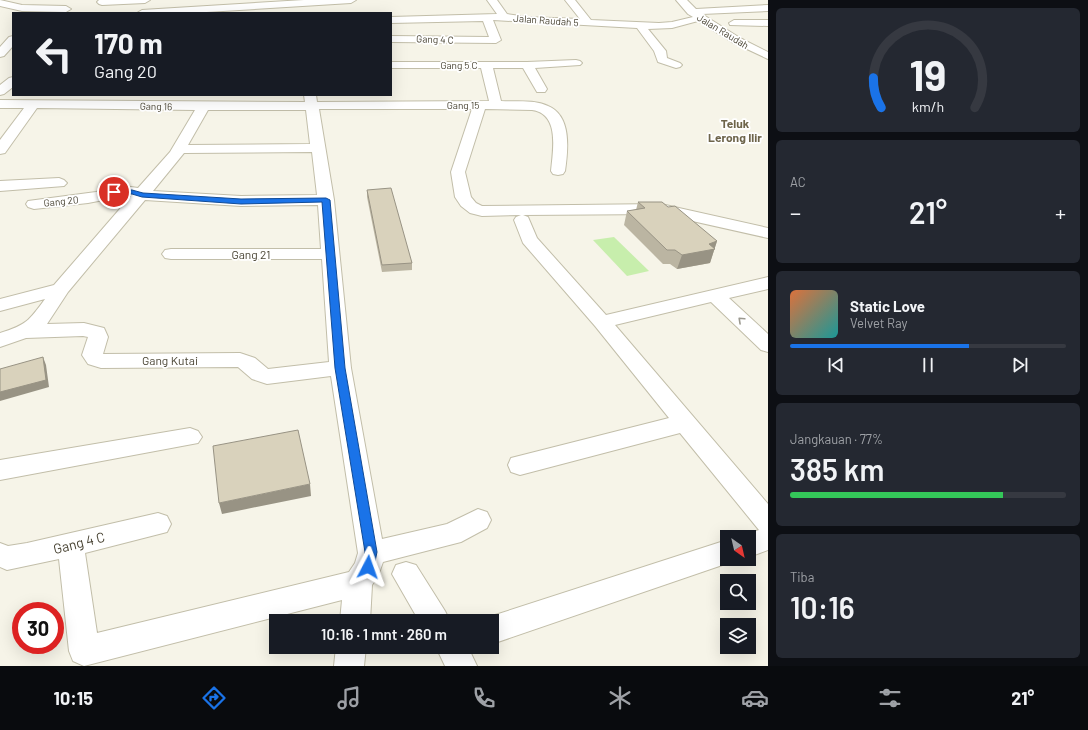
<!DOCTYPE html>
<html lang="id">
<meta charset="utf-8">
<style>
:root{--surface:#171b24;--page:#242831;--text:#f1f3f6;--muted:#9ea1a6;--line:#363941;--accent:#1a73e8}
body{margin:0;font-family:Barlow,sans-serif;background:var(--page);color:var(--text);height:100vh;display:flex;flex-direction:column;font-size:15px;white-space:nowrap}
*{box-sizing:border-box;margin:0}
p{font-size:13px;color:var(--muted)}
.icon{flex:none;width:22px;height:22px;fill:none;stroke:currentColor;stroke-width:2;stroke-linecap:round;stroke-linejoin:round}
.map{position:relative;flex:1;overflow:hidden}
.drawer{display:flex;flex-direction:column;gap:8px;padding:8px;background:#0d0f14;width:320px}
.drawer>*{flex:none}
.banner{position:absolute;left:12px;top:12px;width:380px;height:84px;border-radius:0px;box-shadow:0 4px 16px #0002;background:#171b24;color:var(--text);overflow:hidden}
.needle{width:26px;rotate:146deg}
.tools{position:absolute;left:720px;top:530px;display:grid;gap:8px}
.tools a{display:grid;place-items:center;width:36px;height:36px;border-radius:0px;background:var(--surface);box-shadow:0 4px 16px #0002;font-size:20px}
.speed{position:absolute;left:12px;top:602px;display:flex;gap:8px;font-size:20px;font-weight:700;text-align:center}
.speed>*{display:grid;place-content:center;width:52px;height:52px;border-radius:50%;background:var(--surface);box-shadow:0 4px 16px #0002;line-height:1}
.speed .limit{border:6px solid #d22;background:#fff;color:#111}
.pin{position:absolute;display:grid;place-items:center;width:34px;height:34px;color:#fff;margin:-17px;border:2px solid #fff;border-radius:50%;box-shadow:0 1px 4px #0007}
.me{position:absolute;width:44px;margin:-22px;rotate:4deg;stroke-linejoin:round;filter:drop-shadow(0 0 3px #0008)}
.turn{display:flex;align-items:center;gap:14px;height:84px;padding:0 16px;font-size:18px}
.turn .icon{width:52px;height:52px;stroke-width:2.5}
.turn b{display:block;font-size:28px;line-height:34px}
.big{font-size:30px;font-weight:600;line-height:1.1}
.drawer .card{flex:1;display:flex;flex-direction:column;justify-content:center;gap:6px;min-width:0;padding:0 14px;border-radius:6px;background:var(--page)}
.drawer .dial{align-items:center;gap:0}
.dial svg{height:104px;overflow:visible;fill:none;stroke:var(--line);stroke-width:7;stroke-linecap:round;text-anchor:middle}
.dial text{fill:var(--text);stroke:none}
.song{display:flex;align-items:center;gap:12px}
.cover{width:48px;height:48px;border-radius:6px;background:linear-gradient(135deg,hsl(20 70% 55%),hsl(180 70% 35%))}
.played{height:4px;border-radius:2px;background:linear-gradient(90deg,var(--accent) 65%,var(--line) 65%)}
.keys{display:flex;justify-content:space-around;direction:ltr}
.heat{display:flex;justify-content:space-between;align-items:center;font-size:22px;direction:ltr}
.charge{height:6px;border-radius:3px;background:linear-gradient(90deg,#34c759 77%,var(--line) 0)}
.trip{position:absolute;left:269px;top:614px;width:230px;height:40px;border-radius:0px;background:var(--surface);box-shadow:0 4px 16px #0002;font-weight:600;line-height:40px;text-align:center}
.menu{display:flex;height:64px;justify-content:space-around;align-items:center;background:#090b0e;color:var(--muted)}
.menu .icon{width:28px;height:28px}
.menu .on{color:var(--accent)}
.menu b{font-size:18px;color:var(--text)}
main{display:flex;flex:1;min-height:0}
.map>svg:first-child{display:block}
.green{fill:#c7eeac}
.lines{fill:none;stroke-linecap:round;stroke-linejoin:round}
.minor-casing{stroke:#c2bea9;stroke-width:2}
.minor{fill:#fff;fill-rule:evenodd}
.wall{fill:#bbb5a2}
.shaded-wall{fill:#989384}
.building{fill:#d9d2bc;stroke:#989384}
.oneway{stroke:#9b9990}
.route{fill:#1a73e8;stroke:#114b97}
.labels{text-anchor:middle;stroke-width:3.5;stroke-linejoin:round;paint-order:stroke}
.far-street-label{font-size:10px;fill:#4a4535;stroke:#fff}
.far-quarter-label{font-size:12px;font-weight:bold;fill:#6e654b;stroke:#fff}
.street-label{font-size:12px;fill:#4a4535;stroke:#fff}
.near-street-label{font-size:14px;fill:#4a4535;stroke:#fff}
</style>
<main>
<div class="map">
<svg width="768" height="666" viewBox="0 0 768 666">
<rect width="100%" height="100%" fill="#f6f4e8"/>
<path class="green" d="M 614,237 L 649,271 L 627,276 L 593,240 Z"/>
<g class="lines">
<defs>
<path id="minor" d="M 0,0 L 22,5 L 66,6 L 71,9 L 66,12 L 22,11 L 0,6 Z
M 99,0 L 150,0 L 145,3 L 102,5 L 99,4 L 97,2 Z
M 304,0 L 356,0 L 351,3 L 190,13 L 137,13 L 142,10 Z
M 487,0 L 497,0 L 507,14 L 527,17 L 580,19 L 565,0 L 575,0 L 591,20 L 659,23 L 672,22 L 693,17 L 688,14 L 676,0 L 687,0 L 696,9 L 768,5 L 768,11 L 702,14 L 740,38 L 768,52 L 768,59 L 732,42 L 698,21 L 672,28 L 648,29 L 666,51 L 667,58 L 680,63 L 682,65 L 680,67 L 676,68 L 658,62 L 654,51 L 637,28 L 493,20 L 501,40 L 496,43 L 391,42 L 391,36 L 489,37 L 483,21 L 391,23 L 391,17 L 497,14 Z
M 734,20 L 768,20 L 768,26 L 730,25 L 729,23 Z
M 13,36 L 13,46 L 4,56 L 0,57 L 0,47 L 9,37 Z
M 576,60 L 580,61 L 582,63 L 580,65 L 535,68 L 547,89 L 545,92 L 537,92 L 523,68 L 493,68 L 501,101 C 516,102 534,99 548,106 C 572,116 568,150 565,171 L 563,174 L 558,175 L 553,174 L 551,171 C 553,150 560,114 532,110 L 485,109 L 465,172 L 471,197 L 476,203 L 482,206 L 661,204 L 768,228 L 768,238 L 661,214 L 523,215 L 528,217 L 537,238 L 606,315 L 768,277 L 768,289 L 729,298 L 768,334 L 768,352 L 761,350 L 711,302 L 615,325 L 768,504 L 768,550 L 749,557 L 749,537 L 739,537 L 759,530 L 680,433 L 520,475 L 511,472 L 508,465 L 511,458 L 669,418 L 595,326 L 523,243 L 514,220 L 516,217 L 521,215 L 482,216 L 470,213 L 461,206 L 455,197 L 451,172 L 472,109 L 319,109 L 334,200 L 351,368 L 382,539 L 447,524 L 478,509 L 487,512 L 491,520 L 487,528 L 461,542 L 383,562 L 378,576 L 372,585 L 370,621 L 340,621 L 342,600 L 84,666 L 73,661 L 69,651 L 59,559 L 7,570 L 0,567 L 0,543 L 8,546 L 27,543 L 158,513 L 167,516 L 171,524 L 167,532 L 85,553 L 97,633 L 349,572 L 355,563 L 358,553 L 331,376 L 267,384 L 252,379 L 238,367 L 101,368 L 88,364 L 82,355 L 88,337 L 83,336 L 26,338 L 0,347 L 0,333 C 26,325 29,321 45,299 L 0,311 L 0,299 L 54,285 L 131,196 L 124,196 L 88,203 L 34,209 L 28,207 L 26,204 L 28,201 L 96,192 L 124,186 L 138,188 L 170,152 L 195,110 L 37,108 L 5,153 L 0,154 L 0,140 L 24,108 L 0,108 L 0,100 L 305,102 L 304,95 L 316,95 L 317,102 L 489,101 L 481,68 L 391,68 L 391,62 L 527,62 ZM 208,110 L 306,110 L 310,144 L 188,145 ZM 312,152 L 317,195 L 241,196 L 153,191 L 184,153 ZM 145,200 L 241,206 L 318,205 L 321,249 L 171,249 L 165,250 L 162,254 L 165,258 L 171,259 L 322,259 L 329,362 L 268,369 L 255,358 L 240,353 L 103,354 L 108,337 L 104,328 L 84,323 L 47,324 L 68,292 Z
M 13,77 L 13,87 L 4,94 L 0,95 L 0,85 L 9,78 Z
M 59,178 L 64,180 L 67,183 L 64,186 L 0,191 L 0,181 Z
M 190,428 L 198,431 L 202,437 L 198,443 L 0,480 L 0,460 Z
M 727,540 L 727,559 L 737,559 L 737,560 L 492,644 L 492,621 L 481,621 L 492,616 Z
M 406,562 L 416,565 L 445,611 L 450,621 L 419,621 L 392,574 L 396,565 Z
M 336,647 L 366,647 L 364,666 L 334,666 Z
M 436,647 L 468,647 L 477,666 L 445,666 Z"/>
</defs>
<use href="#minor" class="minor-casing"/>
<use href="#minor" class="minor"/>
</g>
<path class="wall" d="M 367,190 L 412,263 L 412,270 L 382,272 L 367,197 Z
M 638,202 L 668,207 L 717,241 L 710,263 L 677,269 L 670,264 L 663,264 L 624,225 L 627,211 L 636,210 Z"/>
<path class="shaded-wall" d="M 717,241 L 710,263 L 677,269 L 682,255 L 709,244 Z
M 43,357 L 46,365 L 49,387 L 0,401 L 0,392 Z
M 310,484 L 311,496 L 222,514 L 219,503 Z"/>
<path class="building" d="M 391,188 L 412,263 L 382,265 L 367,190 Z
M 638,202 L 662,202 L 668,207 L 675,206 L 717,241 L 709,244 L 715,249 L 682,255 L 675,250 L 667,250 L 627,211 L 645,208 Z
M 43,357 L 46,380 L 0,392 L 0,369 Z
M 298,430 L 310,484 L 219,503 L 213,446 Z"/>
<defs><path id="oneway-chevron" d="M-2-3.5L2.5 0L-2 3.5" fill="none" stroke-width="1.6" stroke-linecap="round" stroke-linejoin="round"/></defs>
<use class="oneway" href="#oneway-chevron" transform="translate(741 320) rotate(-137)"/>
<path class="route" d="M 132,190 L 143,193 L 241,199 L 326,198 L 330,200 L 345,368 L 377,552 L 373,571 L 368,572 L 364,571 L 362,567 L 365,552 L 335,368 L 322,202 L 241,204 L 142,197 L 132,194 L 114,194 L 110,192 L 114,190 Z"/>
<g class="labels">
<g class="far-street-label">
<text transform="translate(546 20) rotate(4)" y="4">Jalan Raudah 5</text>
<text transform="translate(723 31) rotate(31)" y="4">Jalan Raudah</text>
<text transform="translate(435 39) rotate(2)" y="4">Gang 4 C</text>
<text x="459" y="69">Gang 5 C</text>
<text x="463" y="109">Gang 15</text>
<text transform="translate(156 106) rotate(1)" y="4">Gang 16</text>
<text transform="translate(61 201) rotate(-6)" y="4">Gang 20</text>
</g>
<g class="far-quarter-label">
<text x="735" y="128">Teluk<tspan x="735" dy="14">Lerong Ilir</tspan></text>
</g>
<g class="street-label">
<text x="251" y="259">Gang 21</text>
<text x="170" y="365">Gang Kutai</text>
</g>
<g class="near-street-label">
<text transform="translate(79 543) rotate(-14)" y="5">Gang 4 C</text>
</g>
</g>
</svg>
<div class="tools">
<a><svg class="needle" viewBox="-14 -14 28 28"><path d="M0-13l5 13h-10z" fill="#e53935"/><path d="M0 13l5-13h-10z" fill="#9ea1a6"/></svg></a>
<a><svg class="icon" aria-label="search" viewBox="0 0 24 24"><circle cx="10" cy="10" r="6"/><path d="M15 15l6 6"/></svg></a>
<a><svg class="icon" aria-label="layers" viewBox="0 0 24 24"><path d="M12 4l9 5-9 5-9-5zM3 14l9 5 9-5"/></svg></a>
</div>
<div class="speed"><div class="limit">30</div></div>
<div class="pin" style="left:114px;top:192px;background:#d93025"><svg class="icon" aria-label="arrive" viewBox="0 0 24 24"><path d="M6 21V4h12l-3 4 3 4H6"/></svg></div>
<svg class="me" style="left:368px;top:567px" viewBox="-20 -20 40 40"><path d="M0-17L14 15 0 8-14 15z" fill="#1a73e8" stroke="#fff" stroke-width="4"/></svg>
<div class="trip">10:16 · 1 mnt · 260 m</div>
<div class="banner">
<div class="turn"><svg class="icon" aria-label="left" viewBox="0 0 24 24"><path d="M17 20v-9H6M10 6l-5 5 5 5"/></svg><div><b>170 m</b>Gang 20</div></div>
</div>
</div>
<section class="drawer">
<div class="card dial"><svg viewBox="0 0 100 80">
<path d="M14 69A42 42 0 1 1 86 69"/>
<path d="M14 69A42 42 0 0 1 8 46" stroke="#1a73e8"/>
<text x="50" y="56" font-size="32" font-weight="700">19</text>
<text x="50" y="72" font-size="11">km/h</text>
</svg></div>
<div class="card"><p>AC</p>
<div class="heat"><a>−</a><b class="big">21°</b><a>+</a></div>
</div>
<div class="card">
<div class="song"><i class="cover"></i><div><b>Static Love</b><p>Velvet Ray</p></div></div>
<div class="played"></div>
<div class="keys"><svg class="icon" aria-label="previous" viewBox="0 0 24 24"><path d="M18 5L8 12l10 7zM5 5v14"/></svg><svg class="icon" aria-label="pause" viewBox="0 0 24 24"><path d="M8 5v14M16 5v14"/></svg><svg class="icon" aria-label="next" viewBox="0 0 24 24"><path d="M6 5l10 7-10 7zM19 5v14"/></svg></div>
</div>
<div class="card"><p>Jangkauan · 77%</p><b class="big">385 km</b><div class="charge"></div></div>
<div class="card"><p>Tiba</p><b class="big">10:16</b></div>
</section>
</main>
<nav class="menu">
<b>10:15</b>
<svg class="icon on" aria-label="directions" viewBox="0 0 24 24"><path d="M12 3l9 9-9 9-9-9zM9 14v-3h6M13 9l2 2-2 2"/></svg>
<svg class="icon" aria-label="music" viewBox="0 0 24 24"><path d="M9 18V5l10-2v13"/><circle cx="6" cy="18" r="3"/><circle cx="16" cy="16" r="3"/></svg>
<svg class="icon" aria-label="phone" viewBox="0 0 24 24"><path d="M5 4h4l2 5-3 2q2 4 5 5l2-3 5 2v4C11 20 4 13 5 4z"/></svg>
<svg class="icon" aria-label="climate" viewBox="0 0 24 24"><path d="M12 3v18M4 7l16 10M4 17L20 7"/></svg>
<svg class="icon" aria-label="car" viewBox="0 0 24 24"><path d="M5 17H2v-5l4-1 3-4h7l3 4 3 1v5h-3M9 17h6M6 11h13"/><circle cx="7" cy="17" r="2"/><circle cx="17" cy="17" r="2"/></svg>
<svg class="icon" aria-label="filters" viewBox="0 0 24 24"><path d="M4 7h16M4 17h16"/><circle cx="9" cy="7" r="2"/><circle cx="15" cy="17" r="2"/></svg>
<b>21°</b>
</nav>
